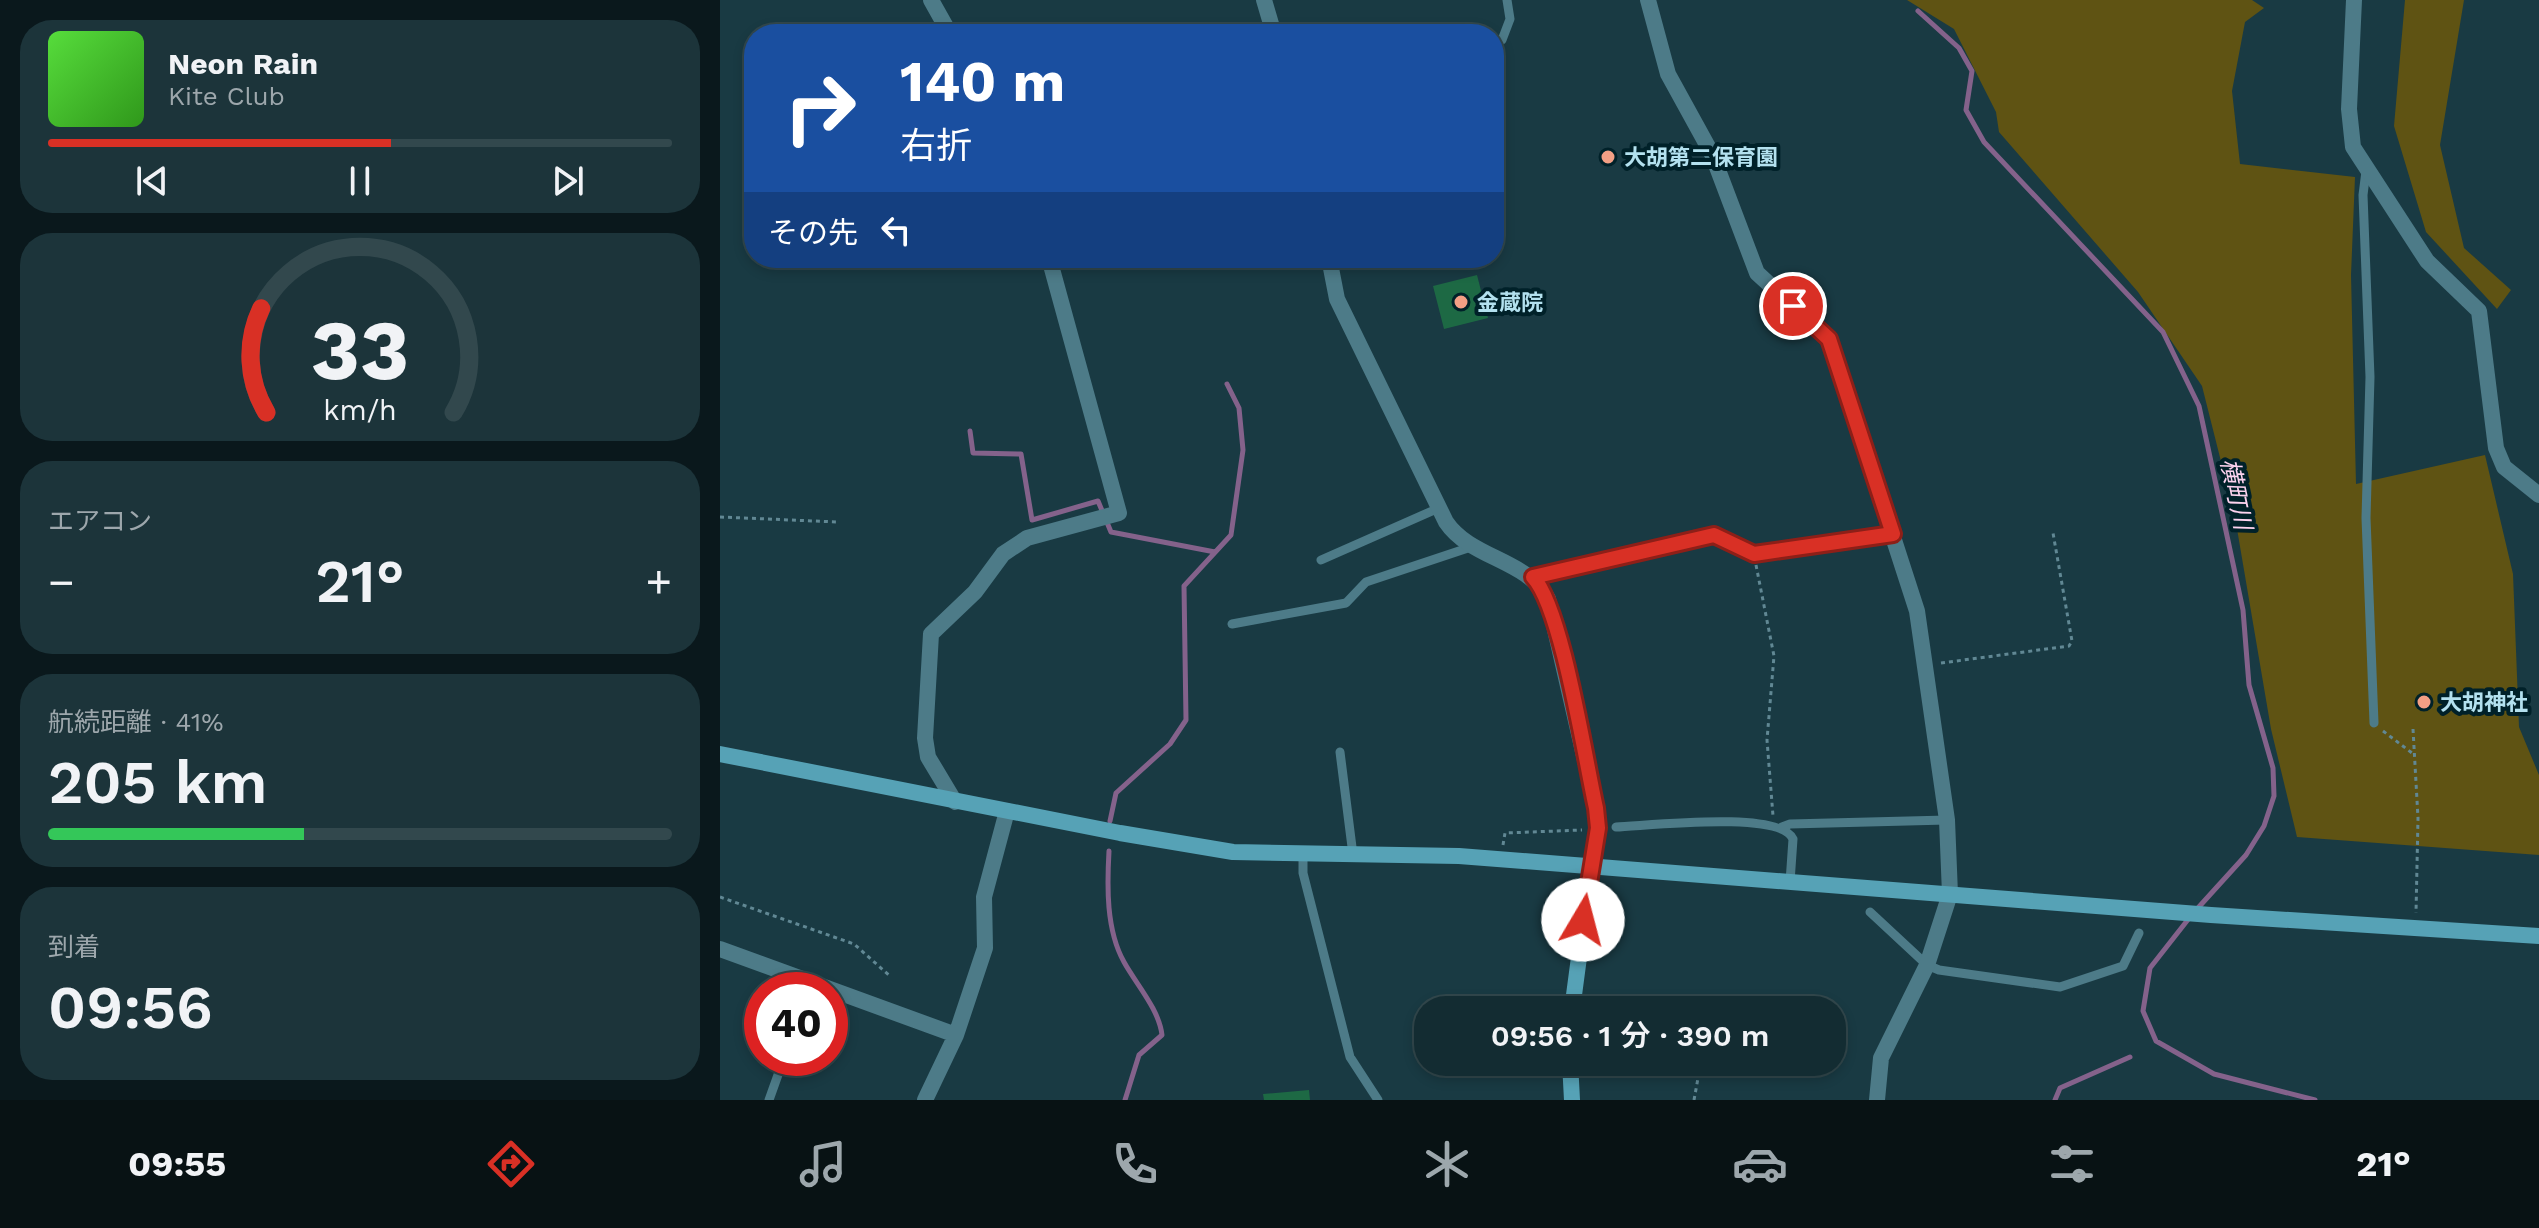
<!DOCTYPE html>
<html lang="ja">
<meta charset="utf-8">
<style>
:root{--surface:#132c32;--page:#1c343a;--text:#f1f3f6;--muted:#9da7ac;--line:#32484d;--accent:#d93025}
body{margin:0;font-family:"Work Sans","Noto Sans JP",sans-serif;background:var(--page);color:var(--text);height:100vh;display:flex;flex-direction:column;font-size:30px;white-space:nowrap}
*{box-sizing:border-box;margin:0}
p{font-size:26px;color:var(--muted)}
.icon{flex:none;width:44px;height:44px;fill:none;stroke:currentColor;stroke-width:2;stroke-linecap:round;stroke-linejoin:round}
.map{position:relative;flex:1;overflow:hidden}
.side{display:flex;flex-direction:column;gap:20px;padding:20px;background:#0a181c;width:720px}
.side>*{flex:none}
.top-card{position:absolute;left:24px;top:24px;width:760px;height:244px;border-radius:32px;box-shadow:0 4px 12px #0003,0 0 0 2px var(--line);background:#1a4fa0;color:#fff;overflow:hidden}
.speed{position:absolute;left:24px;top:972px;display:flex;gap:16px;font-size:40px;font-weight:700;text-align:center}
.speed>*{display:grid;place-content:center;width:104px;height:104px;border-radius:50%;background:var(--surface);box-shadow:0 4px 12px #0003,0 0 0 2px var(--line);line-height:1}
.speed .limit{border:12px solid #d22;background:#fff;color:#111}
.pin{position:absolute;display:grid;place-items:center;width:68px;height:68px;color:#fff;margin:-34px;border:4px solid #fff;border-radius:50%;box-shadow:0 2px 8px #0007}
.me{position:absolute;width:88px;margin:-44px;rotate:8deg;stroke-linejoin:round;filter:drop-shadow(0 0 6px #0008)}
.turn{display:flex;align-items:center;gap:28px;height:168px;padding:0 24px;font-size:36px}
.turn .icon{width:104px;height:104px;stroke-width:2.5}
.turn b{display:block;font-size:56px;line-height:68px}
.then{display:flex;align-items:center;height:76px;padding:0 24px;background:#0003;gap:16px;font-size:30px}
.big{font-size:60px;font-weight:600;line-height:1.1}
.side .card{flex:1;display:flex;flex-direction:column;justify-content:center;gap:12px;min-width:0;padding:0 28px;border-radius:32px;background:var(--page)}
.side .dial{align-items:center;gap:0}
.dial svg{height:208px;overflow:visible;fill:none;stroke:var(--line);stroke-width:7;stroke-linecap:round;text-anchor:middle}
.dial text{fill:var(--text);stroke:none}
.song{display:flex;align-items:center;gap:24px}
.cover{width:96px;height:96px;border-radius:12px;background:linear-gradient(135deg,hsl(110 70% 55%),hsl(110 70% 35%))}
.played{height:8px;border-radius:4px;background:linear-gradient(90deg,var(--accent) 55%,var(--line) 55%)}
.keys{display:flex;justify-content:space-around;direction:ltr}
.heat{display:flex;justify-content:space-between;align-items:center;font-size:44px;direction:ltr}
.charge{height:12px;border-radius:6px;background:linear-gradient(90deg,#34c759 41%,var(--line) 0)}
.trip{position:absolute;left:694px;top:996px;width:432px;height:80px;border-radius:32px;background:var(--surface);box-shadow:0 4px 12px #0003,0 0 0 2px var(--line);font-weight:600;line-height:80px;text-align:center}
.dock{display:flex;height:128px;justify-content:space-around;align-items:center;background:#081214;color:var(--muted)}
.dock .icon{width:56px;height:56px}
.dock .on{color:var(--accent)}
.dock b{font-size:36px;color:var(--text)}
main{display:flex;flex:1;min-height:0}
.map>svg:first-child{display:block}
.green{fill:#5f5313}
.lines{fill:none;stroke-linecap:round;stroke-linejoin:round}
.stream{stroke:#84628b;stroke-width:5}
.building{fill:#1d6944}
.path{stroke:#618894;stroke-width:3;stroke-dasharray:4 4;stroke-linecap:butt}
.lane{stroke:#4d7b88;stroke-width:9}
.street{stroke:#4d7b88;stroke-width:16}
.secondary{stroke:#56a2b6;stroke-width:16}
.route-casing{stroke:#8d1f18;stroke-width:20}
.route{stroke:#d93025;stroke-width:14}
.poi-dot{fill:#f39f85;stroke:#002129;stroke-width:3}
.labels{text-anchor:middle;stroke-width:8;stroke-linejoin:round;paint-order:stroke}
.poi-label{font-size:22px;font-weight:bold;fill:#b3e1ef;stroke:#002129;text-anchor:start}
.water-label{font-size:24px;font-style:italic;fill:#fcd3ef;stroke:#002129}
</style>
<main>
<section class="side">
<div class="card">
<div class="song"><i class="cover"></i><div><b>Neon Rain</b><p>Kite Club</p></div></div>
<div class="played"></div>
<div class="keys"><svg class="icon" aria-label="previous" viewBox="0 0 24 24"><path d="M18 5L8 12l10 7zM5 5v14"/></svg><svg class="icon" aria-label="pause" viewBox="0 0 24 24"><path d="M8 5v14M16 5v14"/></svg><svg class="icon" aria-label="next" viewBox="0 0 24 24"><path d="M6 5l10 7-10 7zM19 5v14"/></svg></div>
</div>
<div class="card dial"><svg viewBox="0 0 100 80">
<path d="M14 69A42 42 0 1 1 86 69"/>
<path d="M14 69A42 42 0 0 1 12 29" stroke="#d93025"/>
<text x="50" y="56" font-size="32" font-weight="700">33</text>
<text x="50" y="72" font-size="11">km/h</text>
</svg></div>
<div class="card"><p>エアコン</p>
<div class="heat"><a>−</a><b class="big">21°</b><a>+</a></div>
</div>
<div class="card"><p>航続距離 · 41%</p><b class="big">205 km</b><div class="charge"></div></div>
<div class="card"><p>到着</p><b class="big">09:56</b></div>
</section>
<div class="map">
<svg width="1819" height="1100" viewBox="0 0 1819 1100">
<rect width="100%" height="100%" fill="#193a43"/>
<path class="green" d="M 1187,0 L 1532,0 L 1544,8 L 1525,22 L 1512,91 L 1520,164 L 1635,177 L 1631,275 L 1636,484 L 1765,455 L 1793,574 L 1799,727 L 1819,775 L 1819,855 L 1577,837 L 1551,729 L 1515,517 L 1482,386 L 1418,292 L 1279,132 L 1276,112 L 1234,29 Z
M 1685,0 L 1744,0 L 1720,145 L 1744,248 L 1791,290 L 1777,309 L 1706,232 L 1674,126 Z"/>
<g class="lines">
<path class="stream" d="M 1198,11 L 1239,48 L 1252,71 L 1246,110 L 1264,142 L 1443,332 L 1479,406 L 1523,610 L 1529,685 L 1553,768 L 1554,796 L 1544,826 L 1526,855 L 1477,909
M 250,431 L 253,453 L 301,454 L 312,520 L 378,501 L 391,532 L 495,552
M 390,821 L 396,793 L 450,744 L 466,720 L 464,586 L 511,535 L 523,450 L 519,408 L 507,384
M 389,851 C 387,886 386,930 404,962 C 416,984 439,1009 442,1035 L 419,1055 L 405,1100
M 1470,917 L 1430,968 L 1423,1011 L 1436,1041 L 1494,1074 L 1595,1100
M 1335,1100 L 1340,1088 L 1410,1057"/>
</g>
<path class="building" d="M 757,275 L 768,318 L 724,329 L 713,286 Z
M 979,994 L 1010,998 L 1008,1010 L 976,1010 Z
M 589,1090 L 590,1100 L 544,1100 L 543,1094 Z"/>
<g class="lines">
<path class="path" d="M 0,517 L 118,522
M 1036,565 L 1054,656 L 1047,740 L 1053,816
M 1221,663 L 1349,646 L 1352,641 L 1333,533
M 1693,729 L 1698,818 L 1696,913
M 1663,731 L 1692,753
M 783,845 L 785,833 L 862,830
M 0,897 L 134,944 L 171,977
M 974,1100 L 981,1062"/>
<path class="lane" d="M 774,44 L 782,40 L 790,19 L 787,0
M 1646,171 L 1643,195 L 1650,377 L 1646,518 L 1654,723
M 601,560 L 719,508
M 813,577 L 994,535 L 1034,554 L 1173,534
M 512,624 L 626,603 L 646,582 L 751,547
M 620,752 L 633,855
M 896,827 C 927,826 1061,810 1073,839 L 1070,882
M 1062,827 L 1070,824 L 1227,820
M 583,855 L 583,873 L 630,1057 L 658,1100
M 1150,912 L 1207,965 L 1219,970 L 1340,987 L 1403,966 L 1419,933
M 49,1100 L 64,1058"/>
<path class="street" d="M 211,0 L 230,34
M 544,0 L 554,34
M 928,0 L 948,74 L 992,154 L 1037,273 L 1109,339 L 1197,611 L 1227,820 L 1230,894 L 1207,965 L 1161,1058 L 1157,1100
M 1634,0 L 1629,109 L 1633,147 L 1707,261 L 1759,311 L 1776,448 L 1784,467 L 1819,495
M 609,258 L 617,299 L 726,522 C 751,559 807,559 828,599 L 876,808 L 878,828 L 871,867
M 235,802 L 208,757 L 205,738 L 211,634 L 255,592 L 283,554 L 307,538 L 399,513 L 329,258
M 0,949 L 236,1035
M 205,1100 L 236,1035 L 265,948 L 264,897 L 287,811"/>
<path class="secondary" d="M 0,754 L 400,833 L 513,852 L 739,856 L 1491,915 L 1819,936
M 852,1010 L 871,867
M 850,1062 L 852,1100"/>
</g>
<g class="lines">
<defs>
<path id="route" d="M 863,920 L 878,828 L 876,808 C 865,759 842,608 813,577 L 994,535 L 1034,554 L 1173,534 L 1109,339 L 1073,306"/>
</defs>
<use href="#route" class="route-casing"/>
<use href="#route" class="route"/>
</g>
<g class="poi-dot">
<circle cx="888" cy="157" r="8"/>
<circle cx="741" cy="302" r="8"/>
<circle cx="1704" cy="702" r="8"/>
</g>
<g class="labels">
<g class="poi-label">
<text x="904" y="165">大胡第二保育園</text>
<text x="757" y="310">金蔵院</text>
<text x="1720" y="710">大胡神社</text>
</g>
<g class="water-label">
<text transform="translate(1516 494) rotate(78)" y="8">横町川</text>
</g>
</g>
</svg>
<div class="speed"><div class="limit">40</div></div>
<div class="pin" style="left:1073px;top:306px;background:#d93025"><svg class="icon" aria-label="arrive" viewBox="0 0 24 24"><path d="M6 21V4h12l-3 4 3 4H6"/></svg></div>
<svg class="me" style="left:863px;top:920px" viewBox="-20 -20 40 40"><circle r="19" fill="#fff"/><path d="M0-13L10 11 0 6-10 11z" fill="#d93025"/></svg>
<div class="trip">09:56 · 1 分 · 390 m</div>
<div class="top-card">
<div class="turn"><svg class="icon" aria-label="right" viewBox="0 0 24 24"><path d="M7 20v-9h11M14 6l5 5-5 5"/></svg><div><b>140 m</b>右折</div></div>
<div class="then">その先<svg class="icon" aria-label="left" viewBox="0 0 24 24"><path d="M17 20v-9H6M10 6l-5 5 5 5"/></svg></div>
</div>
</div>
</main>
<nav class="dock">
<b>09:55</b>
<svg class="icon on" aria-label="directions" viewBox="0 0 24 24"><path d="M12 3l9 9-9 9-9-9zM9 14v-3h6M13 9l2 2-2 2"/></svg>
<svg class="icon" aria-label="music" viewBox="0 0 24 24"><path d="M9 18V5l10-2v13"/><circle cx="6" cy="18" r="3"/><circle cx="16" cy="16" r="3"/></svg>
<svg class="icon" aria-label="phone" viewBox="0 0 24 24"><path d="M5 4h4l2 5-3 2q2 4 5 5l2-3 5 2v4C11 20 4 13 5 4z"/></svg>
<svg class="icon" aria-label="climate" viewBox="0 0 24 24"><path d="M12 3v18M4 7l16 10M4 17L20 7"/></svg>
<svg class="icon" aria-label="car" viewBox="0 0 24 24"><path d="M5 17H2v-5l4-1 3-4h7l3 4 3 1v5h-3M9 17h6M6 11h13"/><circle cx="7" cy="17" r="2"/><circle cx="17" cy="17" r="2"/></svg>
<svg class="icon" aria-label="filters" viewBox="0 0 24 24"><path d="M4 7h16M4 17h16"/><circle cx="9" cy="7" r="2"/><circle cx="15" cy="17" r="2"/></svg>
<b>21°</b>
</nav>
